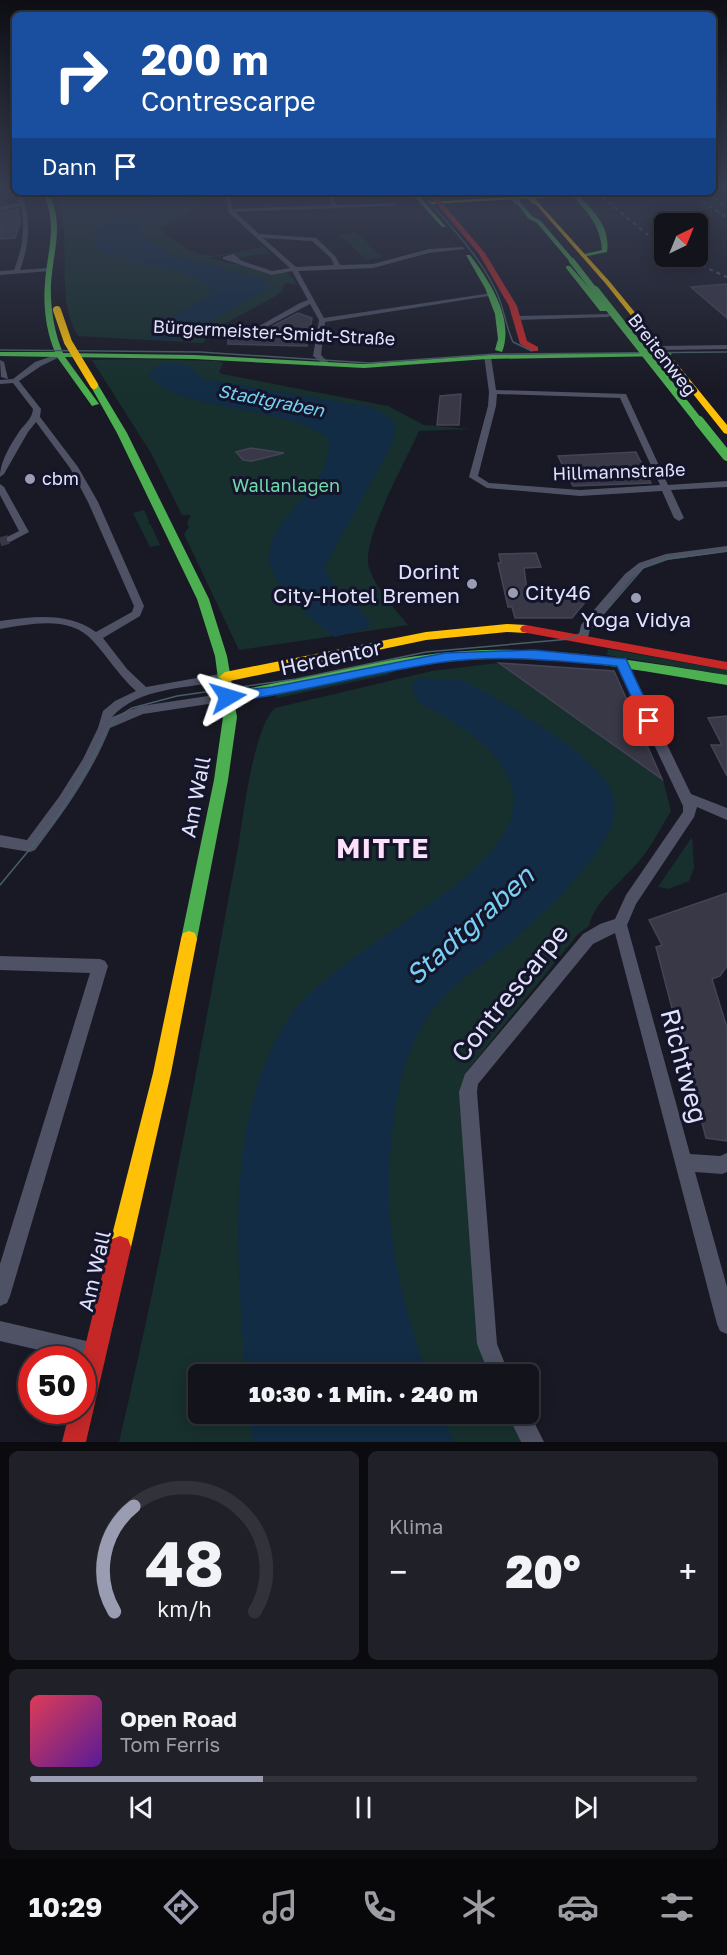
<!DOCTYPE html>
<html lang="de">
<meta charset="utf-8">
<style>
:root{--surface:#13131c;--page:#202029;--text:#f1f3f6;--muted:#9d9ea3;--line:#32323b;--accent:#9a9cb1}
body{margin:0;font-family:"Golos Text",sans-serif;background:var(--page);color:var(--text);height:100vh;display:flex;flex-direction:column;font-size:22px;white-space:nowrap}
*{box-sizing:border-box;margin:0}
p{font-size:20px;color:var(--muted)}
.icon{flex:none;width:33px;height:33px;fill:none;stroke:currentColor;stroke-width:2;stroke-linecap:round;stroke-linejoin:round}
.map{position:relative;height:1442px;overflow:hidden}
.panel{display:flex;flex-direction:column;gap:9px;padding:9px;background:#0a0a0f;flex:1}
.panel>*{flex:none}
.hud{position:absolute;left:12px;top:12px;width:704px;height:183px;border-radius:9px;box-shadow:0 3px 15px #0003,0 0 0 2px var(--line);background:#1a4fa0;color:#fff;overflow:hidden}
.needle{width:39px;rotate:43deg}
.fabs{position:absolute;left:654px;top:213px;display:grid;gap:12px}
.fabs a{display:grid;place-items:center;width:54px;height:54px;border-radius:9px;background:var(--surface);box-shadow:0 3px 15px #0003,0 0 0 2px var(--line);font-size:30px}
.speed{position:absolute;left:18px;top:1346px;display:flex;gap:12px;font-size:30px;font-weight:700;text-align:center}
.speed>*{display:grid;place-content:center;width:78px;height:78px;border-radius:50%;background:var(--surface);box-shadow:0 3px 15px #0003,0 0 0 2px var(--line);line-height:1}
.speed .limit{border:9px solid #d22;background:#fff;color:#111}
.pin{position:absolute;display:grid;place-items:center;width:51px;height:51px;color:#fff;margin:-26px;border-radius:12px;box-shadow:0 3px 9px #0006}
.me{position:absolute;width:66px;margin:-33px;rotate:83deg;stroke-linejoin:round;filter:drop-shadow(0 0 4px #0008)}
.turn{display:flex;align-items:center;gap:21px;height:126px;padding:0 30px;font-size:27px}
.turn .icon{width:78px;height:78px;stroke-width:2.5}
.turn b{display:block;font-size:42px;line-height:51px}
.then{display:flex;align-items:center;height:57px;padding:0 30px;background:#0003;gap:12px;font-size:22px}
.big{font-size:45px;font-weight:800;line-height:1.1}
.panel .widget{flex:1;display:flex;flex-direction:column;justify-content:center;gap:9px;min-width:0;padding:0 21px;border-radius:9px;background:var(--page)}
.panel .dial{align-items:center;gap:0}
.dial svg{height:156px;overflow:visible;fill:none;stroke:var(--line);stroke-width:7;stroke-linecap:round;text-anchor:middle}
.dial text{fill:var(--text);stroke:none}
.song{display:flex;align-items:center;gap:18px}
.cover{width:72px;height:72px;border-radius:9px;background:linear-gradient(135deg,hsl(350 70% 55%),hsl(270 70% 35%))}
.played{height:6px;border-radius:3px;background:linear-gradient(90deg,var(--accent) 35%,var(--line) 35%)}
.keys{display:flex;justify-content:space-around;direction:ltr}
.heat{display:flex;justify-content:space-between;align-items:center;font-size:33px;direction:ltr}
.panel .tiles{flex:1;display:grid;gap:9px;grid-template-columns:1fr 1fr}
.widget:last-child{grid-column:span 2}
.trip{position:absolute;left:188px;top:1364px;width:351px;height:60px;border-radius:9px;background:var(--surface);box-shadow:0 3px 15px #0003,0 0 0 2px var(--line);font-weight:800;line-height:60px;text-align:center}
.tabs{display:flex;height:96px;justify-content:space-around;align-items:center;background:#08080b;color:var(--muted)}
.tabs .icon{width:42px;height:42px}
.tabs .selected{color:var(--accent)}
.tabs b{font-size:27px;color:var(--text)}
.map>svg:first-child{display:block}
.green{fill:#17302d}
.water{fill:#112c44}
.building{fill:#383846;stroke:#454457;stroke-width:1.5}
.lines{fill:none;stroke-linecap:round;stroke-linejoin:round}
.street-tunnel{stroke:#373745;stroke-width:9;stroke-dasharray:9 4.5;stroke-linecap:butt}
.secondary-tunnel{stroke:#373745;stroke-width:8;stroke-dasharray:8 4;stroke-linecap:butt}
.street{fill:#4f5265;fill-rule:evenodd}
.fast{fill:#4caf50;fill-rule:evenodd}
.slow{fill:#ffc107;fill-rule:evenodd}
.jam{fill:#c62828;fill-rule:evenodd}
.tram{stroke:#475e67;stroke-width:1.5}
.rail{stroke:#475e67;stroke-width:2;stroke-dasharray:4 4;stroke-linecap:butt}
.fast-bridge-far2{stroke:#4caf50;stroke-width:6}
.fast-bridge-far1{stroke:#4caf50;stroke-width:8}
.fast-bridge{stroke:#4caf50;stroke-width:10}
.slow-bridge-far1{stroke:#ffc107;stroke-width:6}
.slow-bridge{stroke:#ffc107;stroke-width:8}
.route{fill:#1a73e8;stroke:#114b97;stroke-width:1.5}
.poi-dot{fill:#9a9cb1;stroke:#14142a;stroke-width:2}
.labels{text-anchor:middle;stroke-width:6;stroke-linejoin:round;paint-order:stroke}
.far-street-label{font-size:18px;fill:#e0e2fc;stroke:#14142a}
.far-water-label{font-size:18px;font-style:italic;fill:#76d1f4;stroke:#14142a}
.far-poi-label{font-size:18px;fill:#e0e2fc;stroke:#14142a;text-anchor:start}
.far-park-label{font-size:18px;fill:#70d8ab;stroke:#14142a}
.poi-label{font-size:21px;fill:#e0e2fc;stroke:#14142a;text-anchor:end}
.street-label{font-size:21px;fill:#e0e2fc;stroke:#14142a}
.near-street-label{font-size:26px;fill:#e0e2fc;stroke:#14142a}
.district-label{font-size:27px;font-weight:bold;letter-spacing:1.5px;fill:#fde1f8;stroke:#14142a}
.near-water-label{font-size:27px;font-style:italic;fill:#76d1f4;stroke:#14142a}
</style>
<div class="map">
<svg width="727" height="1442" viewBox="0 0 727 1442">
<rect width="100%" height="100%" fill="#191925"/>
<path class="green" d="M 55,192 L 213,192 L 186,214 L 159,229 C 206,266 208,256 264,247 L 269,253 L 241,258 L 235,254 L 210,258 L 233,264 L 244,262 L 270,271 L 287,271 L 297,284 L 285,283 L 281,292 L 274,297 L 209,332 L 203,343 L 78,336 C 60,307 66,266 64,234 C 63,219 58,206 55,192 Z
M 355,232 C 367,239 371,250 383,257 L 366,260 L 340,235 Z
M 137,359 L 217,361 L 223,363 L 219,372 L 222,374 L 388,406 L 424,425 L 470,429 L 419,431 C 407,459 360,541 369,568 C 376,589 394,608 408,625 L 239,650 L 184,534 L 189,527 L 187,523 L 191,515 L 182,515 L 151,453 L 92,360 Z
M 144,510 L 149,521 L 148,524 L 151,525 L 160,545 L 150,547 L 133,513 Z
M 608,649 L 727,670 L 727,675 L 607,655 Z
M 498,663 L 663,780 L 671,811 C 663,824 655,839 646,852 C 629,877 595,898 589,926 L 578,934 L 466,1072 L 462,1094 L 491,1374 L 198,1374 L 198,1413 L 510,1413 L 525,1442 L 119,1442 C 166,1243 202,1042 239,842 C 244,811 254,727 275,708 L 432,671 Z
M 401,668 L 387,675 L 277,698 L 275,693 Z
M 692,837 L 694,868 L 689,881 L 668,889 L 658,887 Z"/>
<path class="water" d="M 152,192 L 171,195 L 199,192 L 141,225 L 139,229 C 149,242 161,250 177,256 L 266,280 L 269,284 L 266,290 L 181,338 L 156,340 L 148,337 L 151,328 L 203,300 L 211,292 C 194,262 123,268 94,248 L 93,231 C 111,215 137,215 154,198 Z
M 166,362 L 187,365 L 204,379 L 370,407 L 387,415 L 396,426 L 392,444 L 324,568 C 327,583 359,605 370,622 L 369,628 L 335,637 C 316,624 301,610 287,594 C 228,527 338,500 328,438 C 284,404 176,413 149,375 L 154,368 Z
M 418,678 L 459,680 L 470,684 C 505,703 598,756 612,792 C 616,803 615,822 609,832 C 591,867 543,915 513,940 C 483,965 444,988 424,1023 C 405,1054 397,1090 393,1126 C 381,1220 397,1286 427,1374 L 245,1374 C 238,1261 223,1130 283,1027 C 345,919 673,833 418,702 L 412,686 Z
M 248,1413 L 441,1413 L 454,1442 L 253,1442 Z"/>
<path class="building" d="M 18,209 L 20,223 L 15,238 L 0,239 L 0,213 Z
M 727,284 L 727,318 L 691,287 Z
M 298,313 L 312,318 L 307,346 L 228,344 L 228,339 L 250,338 Z
M 461,394 L 459,425 L 437,425 L 440,396 Z
M 251,448 L 284,453 L 252,461 L 243,460 L 236,452 Z
M 636,452 L 651,483 L 573,486 L 558,456 Z
M 536,553 L 541,567 L 524,568 L 528,598 L 560,598 L 565,592 L 586,601 L 572,618 L 515,618 L 512,607 L 508,607 L 498,563 L 501,563 L 499,554 Z
M 499,663 L 614,671 L 662,779 L 594,731 Z
M 727,716 L 727,776 L 711,745 L 722,745 L 708,718 Z
M 727,893 L 727,966 L 720,976 L 712,979 L 727,1028 L 727,1141 L 706,1138 L 656,947 L 662,945 L 649,920 Z"/>
<g class="lines">
<path class="street-tunnel" d="M 0,542 L 10,539"/>
<path class="secondary-tunnel" d="M 589,194 L 625,192"/>
<path class="street" d="M 17,192 L 21,192 C 31,218 30,243 20,270 L 48,268 L 50,271 L 0,275 L 0,271 L 14,270 C 22,250 26,228 21,206 L 0,211 L 0,207 L 20,203 Z
M 226,192 L 230,192 L 232,209 L 332,205 L 326,192 L 330,192 L 337,205 L 395,203 L 393,206 L 235,212 L 259,234 L 316,238 L 335,256 L 340,265 L 373,264 L 429,249 L 462,247 L 465,249 L 429,253 L 373,268 L 298,271 L 324,318 L 492,293 L 495,295 L 325,322 L 321,355 L 329,363 L 325,365 L 313,356 L 319,320 L 310,304 L 249,336 L 245,336 L 245,334 L 300,303 L 308,300 L 292,271 L 272,275 L 223,259 L 223,257 L 234,254 L 242,261 L 272,271 L 290,268 L 228,212 ZM 263,238 L 312,241 L 331,258 L 334,265 L 296,267 Z
M 610,314 L 611,315 L 608,317 L 517,320 L 514,318 L 517,316 Z
M 727,345 L 727,349 L 663,350 L 660,348 L 663,346 Z
M 58,354 L 64,355 L 41,366 L 19,381 L 41,409 L 40,417 L 78,467 L 98,502 L 144,606 L 140,616 L 103,638 L 127,669 L 146,687 L 225,673 L 231,677 L 225,681 C 189,688 138,687 112,717 L 141,706 L 228,693 L 234,697 L 228,701 L 143,714 L 110,728 C 92,773 64,812 35,850 L 30,852 L 0,847 L 0,835 L 27,840 L 59,797 L 83,759 L 98,728 L 103,711 L 115,701 L 136,691 C 119,676 108,657 93,641 C 70,615 31,624 0,629 L 0,621 C 33,617 67,611 96,632 L 132,612 L 134,606 L 88,502 L 70,468 L 36,422 L 28,432 L 4,474 L 0,477 C 0,461 12,442 21,429 C 27,422 32,418 33,409 L 13,383 L 0,384 L 0,380 L 13,379 L 35,362 Z
M 484,355 L 491,357 L 496,390 L 626,394 L 668,485 L 727,481 L 727,487 L 671,490 L 684,518 L 679,521 L 674,518 L 662,491 L 580,496 L 487,488 L 469,477 L 488,406 L 489,392 ZM 497,394 L 620,398 L 660,485 L 580,490 L 489,483 L 478,476 L 496,406 Z
M 0,360 L 4,362 L 8,379 L 1,377 Z
M 0,484 L 4,487 L 29,532 L 10,542 L 7,541 L 7,537 L 19,531 L 0,495 Z
M 727,546 L 727,552 L 667,560 L 645,567 L 633,578 L 590,629 L 587,642 L 579,642 L 578,639 L 581,625 L 625,574 L 639,563 L 666,554 Z
M 621,658 L 627,662 L 691,794 L 727,808 L 727,820 L 697,807 L 694,817 L 636,904 L 627,925 L 690,1154 L 720,1156 L 727,1153 L 727,1172 L 722,1174 L 695,1172 L 727,1287 L 727,1334 L 720,1331 L 717,1324 L 615,933 L 593,944 L 478,1084 L 477,1092 L 497,1344 L 509,1374 L 489,1374 L 477,1344 L 459,1092 L 465,1074 L 583,934 L 600,924 L 615,919 L 626,895 L 683,812 L 683,806 L 615,662 Z
M 0,956 L 100,959 L 105,961 L 108,966 L 10,1296 L 7,1303 L 0,1306 L 0,1264 L 90,973 L 0,970 Z
M 0,1321 L 95,1343 L 102,1346 L 105,1353 L 102,1360 L 95,1363 L 0,1341 Z
M 528,1410 L 544,1442 L 521,1442 L 507,1413 L 528,1413 Z"/>
<path class="fast" d="M 42,192 L 48,192 C 65,223 53,251 51,284 C 50,306 54,332 63,353 L 194,355 L 364,364 L 487,355 L 668,352 L 672,354 L 668,356 L 487,359 L 364,368 L 194,359 L 65,357 L 99,404 L 92,406 L 57,357 L 0,356 L 0,352 L 55,352 C 46,331 43,306 45,283 C 47,251 59,223 42,192 Z
M 410,192 L 416,192 L 446,227 L 442,227 Z
M 569,192 L 575,192 C 592,209 611,226 607,252 L 583,257 L 580,255 L 602,250 C 600,223 586,211 569,192 Z
M 515,201 L 519,201 L 532,216 L 541,221 L 574,260 L 574,262 L 570,262 L 537,223 L 528,218 Z
M 466,255 L 470,255 C 489,280 515,319 502,352 L 495,350 L 498,339 L 495,314 L 485,288 Z
M 566,266 L 570,266 L 606,307 L 606,311 L 600,311 L 566,268 Z
M 91,383 L 97,383 L 127,433 L 209,599 L 227,656 L 233,691 C 310,678 387,656 465,651 C 553,645 641,662 727,675 L 727,685 C 640,671 552,652 464,660 C 386,666 311,688 234,701 L 237,717 L 228,780 L 197,939 L 195,945 L 189,947 L 183,945 L 181,939 L 214,780 L 223,717 L 215,656 L 197,599 L 117,433 L 90,385 Z"/>
<path class="slow" d="M 589,192 L 591,195 L 431,204 L 428,202 Z
M 532,200 L 536,200 L 610,282 L 727,425 L 727,434 L 724,433 L 606,284 Z
M 507,624 L 526,625 L 532,629 L 526,633 L 507,632 L 426,640 L 225,682 L 219,677 L 225,672 L 426,632 Z
M 189,931 L 195,933 L 197,939 L 171,1073 L 131,1247 L 128,1255 L 120,1258 L 112,1255 L 109,1247 L 153,1073 L 181,939 L 183,933 Z"/>
<path class="jam" d="M 427,192 L 433,192 L 485,253 L 517,306 L 527,341 L 538,347 L 538,351 L 532,351 L 520,344 L 509,306 L 479,254 Z
M 526,625 L 727,662 L 727,670 L 522,632 L 520,629 L 522,626 Z
M 120,1236 L 128,1239 L 131,1247 L 86,1442 L 62,1442 L 70,1410 L 82,1410 L 82,1359 L 109,1247 L 112,1239 Z"/>
<path class="tram" d="M 421,192 C 447,223 477,252 495,289 C 504,306 505,325 513,342 L 532,351
M 0,350 L 200,352 L 369,363 L 496,354 L 727,352
M 0,885 L 59,814 L 87,769 L 107,729 L 116,718 L 132,708 L 177,696 L 296,679 L 426,652 L 570,639 L 592,627 L 643,568 L 668,559 L 727,551"/>
<path class="rail" d="M 596,192 L 664,248
M 689,192 L 727,218
M 708,192 L 727,208
M 680,256 L 727,277"/>
<path class="fast-bridge-far2" d="M 508,193 L 517,202
M 572,261 L 596,292"/>
<path class="fast-bridge-far1" d="M 595,290 L 700,423"/>
<path class="fast-bridge" d="M 699,421 L 727,456"/>
<path class="slow-bridge-far1" d="M 526,193 L 534,201"/>
<path class="slow-bridge" d="M 57,310 L 68,342 L 94,385"/>
</g>
<linearGradient id="sky" x2="0" y2="1"><stop stop-color="#0e0e14"/><stop offset="0.48" stop-color="#383e51"/><stop offset="1" stop-color="#383e51" stop-opacity="0"/></linearGradient>
<rect width="727" height="391" fill="url(#sky)"/>
<path class="route" d="M 534,650 L 626,659 L 655,721 L 653,724 L 644,724 L 617,666 C 560,661 501,654 444,662 C 371,672 301,693 228,702 L 222,697 L 228,692 L 272,687 L 445,653 Z"/>
<g class="poi-dot">
<circle cx="30" cy="479" r="6"/>
<circle cx="472" cy="584" r="6"/>
<circle cx="513" cy="593" r="6"/>
<circle cx="636" cy="598" r="6"/>
</g>
<g class="labels">
<g class="far-street-label">
<text transform="translate(274 333) rotate(3)" y="6">Bürgermeister-Smidt-Straße</text>
<text transform="translate(662 355) rotate(52)" y="6">Breitenweg</text>
<text transform="translate(619 472) rotate(-2)" y="6">Hillmannstraße</text>
</g>
<g class="far-water-label">
<text transform="translate(271 401) rotate(11)" y="6">Stadtgraben</text>
</g>
<g class="far-poi-label">
<text x="42" y="485">cbm</text>
</g>
<g class="far-park-label">
<text x="286" y="492">Wallanlagen</text>
</g>
<g class="poi-label">
<text x="460" y="579">Dorint<tspan x="460" dy="24">City-Hotel Bremen</tspan></text>
<text x="525" y="600" text-anchor="start">City46</text>
<text x="636" y="627" text-anchor="middle">Yoga Vidya</text>
</g>
<g class="street-label">
<text transform="translate(331 658) rotate(-12)" y="7">Herdentor</text>
<text transform="translate(196 797) rotate(-79)" y="7">Am Wall</text>
<text transform="translate(95 1271) rotate(-77)" y="7">Am Wall</text>
</g>
<g class="near-street-label">
<text transform="translate(510 993) rotate(-51)" y="9">Contrescarpe</text>
<text transform="translate(684 1066) rotate(75)" y="9">Richtweg</text>
</g>
<g class="district-label">
<text x="383" y="858">MITTE</text>
</g>
<g class="near-water-label">
<text transform="translate(470 926) rotate(-42)" y="9">Stadtgraben</text>
</g>
</g>
</svg>
<div class="fabs">
<a><svg class="needle" viewBox="-14 -14 28 28"><path d="M0-13l5 13h-10z" fill="#e53935"/><path d="M0 13l5-13h-10z" fill="#9d9ea3"/></svg></a>
</div>
<div class="speed"><div class="limit">50</div></div>
<div class="pin" style="left:649px;top:721px;background:#d93025"><svg class="icon" aria-label="arrive" viewBox="0 0 24 24"><path d="M6 21V4h12l-3 4 3 4H6"/></svg></div>
<svg class="me" style="left:228px;top:697px" viewBox="-20 -20 40 40"><path d="M0-17L14 15 0 8-14 15z" fill="#1a73e8" stroke="#fff" stroke-width="4"/></svg>
<div class="trip">10:30 · 1 Min. · 240 m</div>
<div class="hud">
<div class="turn"><svg class="icon" aria-label="right" viewBox="0 0 24 24"><path d="M7 20v-9h11M14 6l5 5-5 5"/></svg><div><b>200 m</b>Contrescarpe</div></div>
<div class="then">Dann<svg class="icon" aria-label="arrive" viewBox="0 0 24 24"><path d="M6 21V4h12l-3 4 3 4H6"/></svg></div>
</div>
</div>
<section class="panel">
<div class="tiles">
<div class="widget dial"><svg viewBox="0 0 100 80">
<path d="M14 69A42 42 0 1 1 86 69"/>
<path d="M14 69A42 42 0 0 1 24 15" stroke="#9a9cb1"/>
<text x="50" y="56" font-size="32" font-weight="700">48</text>
<text x="50" y="72" font-size="11">km/h</text>
</svg></div>
<div class="widget"><p>Klima</p>
<div class="heat"><a>−</a><b class="big">20°</b><a>+</a></div>
</div>
<div class="widget">
<div class="song"><i class="cover"></i><div><b>Open Road</b><p>Tom Ferris</p></div></div>
<div class="played"></div>
<div class="keys"><svg class="icon" aria-label="previous" viewBox="0 0 24 24"><path d="M18 5L8 12l10 7zM5 5v14"/></svg><svg class="icon" aria-label="pause" viewBox="0 0 24 24"><path d="M8 5v14M16 5v14"/></svg><svg class="icon" aria-label="next" viewBox="0 0 24 24"><path d="M6 5l10 7-10 7zM19 5v14"/></svg></div>
</div>
</div>
</section>
<nav class="tabs">
<b>10:29</b>
<svg class="icon selected" aria-label="directions" viewBox="0 0 24 24"><path d="M12 3l9 9-9 9-9-9zM9 14v-3h6M13 9l2 2-2 2"/></svg>
<svg class="icon" aria-label="music" viewBox="0 0 24 24"><path d="M9 18V5l10-2v13"/><circle cx="6" cy="18" r="3"/><circle cx="16" cy="16" r="3"/></svg>
<svg class="icon" aria-label="phone" viewBox="0 0 24 24"><path d="M5 4h4l2 5-3 2q2 4 5 5l2-3 5 2v4C11 20 4 13 5 4z"/></svg>
<svg class="icon" aria-label="climate" viewBox="0 0 24 24"><path d="M12 3v18M4 7l16 10M4 17L20 7"/></svg>
<svg class="icon" aria-label="car" viewBox="0 0 24 24"><path d="M5 17H2v-5l4-1 3-4h7l3 4 3 1v5h-3M9 17h6M6 11h13"/><circle cx="7" cy="17" r="2"/><circle cx="17" cy="17" r="2"/></svg>
<svg class="icon" aria-label="filters" viewBox="0 0 24 24"><path d="M4 7h16M4 17h16"/><circle cx="9" cy="7" r="2"/><circle cx="15" cy="17" r="2"/></svg>
</nav>
